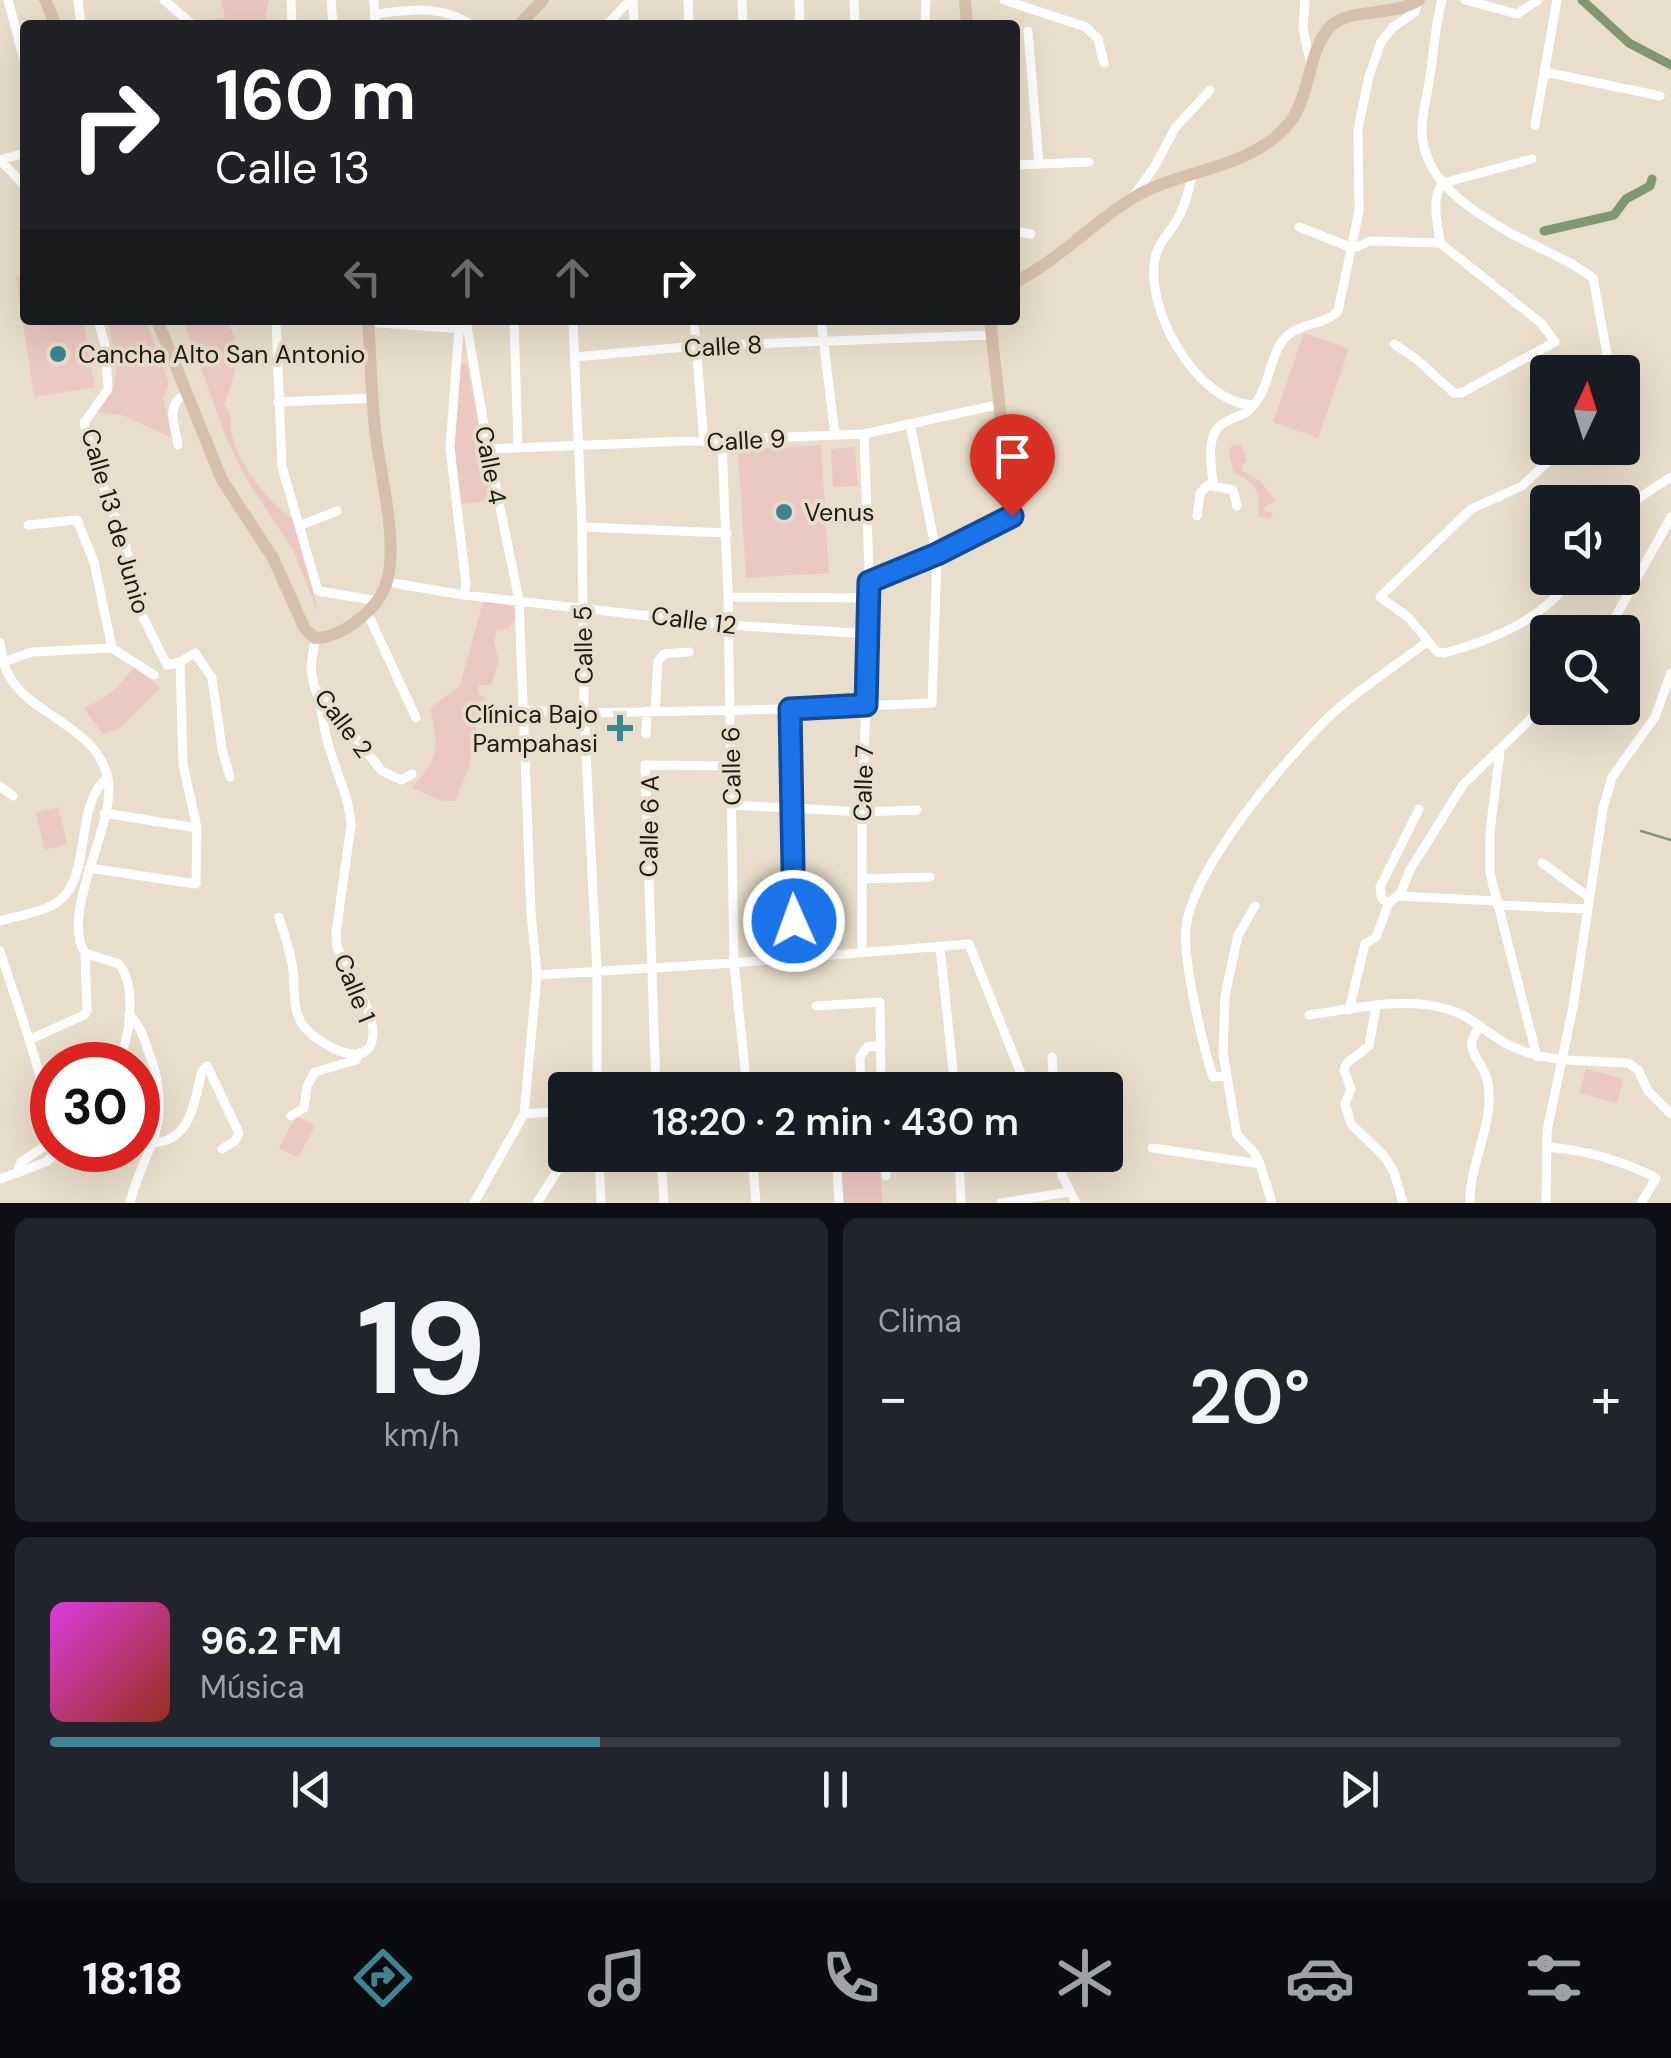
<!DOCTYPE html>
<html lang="es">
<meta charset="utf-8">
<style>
:root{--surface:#171b24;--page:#20242c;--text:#f1f3f6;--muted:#9ea1a6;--line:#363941;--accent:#3f8492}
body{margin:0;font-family:"DM Sans",sans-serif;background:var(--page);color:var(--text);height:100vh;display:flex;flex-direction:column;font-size:38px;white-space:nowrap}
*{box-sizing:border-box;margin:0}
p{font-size:32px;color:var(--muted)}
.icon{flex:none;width:55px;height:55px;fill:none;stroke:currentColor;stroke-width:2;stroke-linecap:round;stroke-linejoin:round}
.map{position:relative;height:1203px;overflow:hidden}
.drawer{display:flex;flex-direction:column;gap:15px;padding:15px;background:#0d0f14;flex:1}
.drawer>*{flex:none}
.top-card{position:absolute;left:20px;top:20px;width:1000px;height:305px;border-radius:10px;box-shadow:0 10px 40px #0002;background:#202124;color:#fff;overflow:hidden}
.needle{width:65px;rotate:4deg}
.controls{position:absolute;left:1530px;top:355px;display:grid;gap:20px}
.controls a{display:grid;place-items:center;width:110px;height:110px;border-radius:10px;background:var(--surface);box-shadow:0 10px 40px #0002;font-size:50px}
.speed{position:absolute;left:30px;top:1042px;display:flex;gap:20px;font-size:50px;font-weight:700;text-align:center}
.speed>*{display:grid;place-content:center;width:130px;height:130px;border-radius:50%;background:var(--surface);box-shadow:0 10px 40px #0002;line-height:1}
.speed .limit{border:15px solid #d22;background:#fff;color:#111}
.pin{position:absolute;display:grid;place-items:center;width:85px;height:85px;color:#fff;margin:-102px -42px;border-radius:50% 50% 50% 0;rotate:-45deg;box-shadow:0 0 10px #0007}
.pin .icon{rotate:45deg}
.me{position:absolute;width:110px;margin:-55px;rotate:358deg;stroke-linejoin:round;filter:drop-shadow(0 0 8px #0008)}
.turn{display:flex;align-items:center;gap:35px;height:210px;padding:0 30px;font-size:45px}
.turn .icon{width:130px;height:130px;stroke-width:2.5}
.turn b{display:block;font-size:70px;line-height:85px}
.lanes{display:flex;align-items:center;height:95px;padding:0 30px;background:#0003;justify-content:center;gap:50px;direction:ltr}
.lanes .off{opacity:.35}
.big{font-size:75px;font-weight:600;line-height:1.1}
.drawer .tile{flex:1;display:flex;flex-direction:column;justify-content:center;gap:15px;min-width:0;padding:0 35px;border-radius:15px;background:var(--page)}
.drawer .dial{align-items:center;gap:0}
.dial b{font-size:130px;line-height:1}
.song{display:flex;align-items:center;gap:30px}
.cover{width:120px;height:120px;border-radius:15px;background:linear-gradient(135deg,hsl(300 70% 55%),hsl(10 70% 35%))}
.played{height:10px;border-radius:5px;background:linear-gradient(90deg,var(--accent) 35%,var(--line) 35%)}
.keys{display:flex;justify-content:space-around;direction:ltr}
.heat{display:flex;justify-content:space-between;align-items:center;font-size:55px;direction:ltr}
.drawer .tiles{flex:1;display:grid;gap:15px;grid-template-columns:1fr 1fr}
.tile:last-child{grid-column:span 2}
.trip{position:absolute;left:548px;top:1072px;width:575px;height:100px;border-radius:10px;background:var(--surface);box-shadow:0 10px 40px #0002;font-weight:600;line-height:100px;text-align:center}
.tabs{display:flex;height:160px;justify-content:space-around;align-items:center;background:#090b0e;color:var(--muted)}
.tabs .icon{width:70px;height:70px}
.tabs .active{color:var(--accent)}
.tabs b{font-size:45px;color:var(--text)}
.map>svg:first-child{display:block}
.green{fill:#ebc8c1}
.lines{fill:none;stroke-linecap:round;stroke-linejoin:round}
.stream{stroke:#7e9871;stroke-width:2.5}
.canal{stroke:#7e9871;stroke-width:9}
.street{stroke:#fff;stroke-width:9}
.secondary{stroke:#d7c0ab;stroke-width:12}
.route-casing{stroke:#114b97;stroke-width:25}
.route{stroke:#1a73e8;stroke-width:18}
.poi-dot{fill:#3f8492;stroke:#e9decb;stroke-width:4}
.labels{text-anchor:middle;stroke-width:8;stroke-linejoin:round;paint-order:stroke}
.street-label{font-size:25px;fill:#201c15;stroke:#e9decb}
.poi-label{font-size:25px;fill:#201c15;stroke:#e9decb;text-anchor:start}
</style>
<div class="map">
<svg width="1671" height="1203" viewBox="0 0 1671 1203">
<rect width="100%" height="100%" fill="#e9decb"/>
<path class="green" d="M 221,0 L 269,0 L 265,15 L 268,25 L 209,25 L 207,20 L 225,17 Z
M 25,276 L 25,320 L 83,320 L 95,387 L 34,397 L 16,277 Z
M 109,320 L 146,320 L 169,383 L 163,398 L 172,438 L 122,415 L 95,412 C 128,380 113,360 109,320 Z
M 183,320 L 226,320 C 244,349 236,374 224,405 C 234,415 229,423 232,435 C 239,465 268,503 293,519 L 309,570 L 318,613 L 293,550 L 246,478 L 228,442 Z
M 1304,333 L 1349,349 L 1318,438 L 1273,422 Z
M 467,364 L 493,500 L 460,504 L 453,443 L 459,365 Z
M 1232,444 L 1242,446 L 1247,461 L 1242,465 L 1243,471 L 1260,481 L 1275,500 L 1264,508 L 1265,511 L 1273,513 L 1270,519 L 1258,516 C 1261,492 1256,482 1234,473 L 1229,453 Z
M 821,445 L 829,573 L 746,578 L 738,450 Z
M 855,447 L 858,486 L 833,487 L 831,449 Z
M 484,598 L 516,608 L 516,618 L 509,628 L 497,629 L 494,641 L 499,661 L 491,685 L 479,685 L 478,693 L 487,699 L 480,705 L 468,770 L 455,801 L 442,801 L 412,788 C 440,754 439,751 430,708 L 460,686 Z
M 135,666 L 160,688 L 120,728 L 103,734 L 83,708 C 108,698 118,688 135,666 Z
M 58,807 L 67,844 L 45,850 L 36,813 Z
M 1586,1069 L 1623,1079 L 1617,1103 L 1579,1093 Z
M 296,1116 L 315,1126 L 298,1158 L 279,1148 Z
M 845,1155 L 880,1155 L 882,1203 L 842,1203 L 840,1162 Z"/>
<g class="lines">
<path class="stream" d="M 1641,831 L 1671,840"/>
<path class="canal" d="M 1582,0 L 1629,43 L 1671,65
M 1544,231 L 1614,215 L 1626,199 L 1650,186 L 1652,179"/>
<path class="street" d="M 8,0 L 25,63
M 78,0 L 81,25
M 164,0 L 193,25
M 291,0 L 292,25
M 331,0 L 333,25
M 374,0 L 375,25
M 633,0 L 634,25
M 688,0 L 689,25
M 742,0 L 743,25
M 799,0 L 800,25
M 854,0 L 855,25
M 1004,0 L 1086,27 L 1098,39 L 1104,63
M 1305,0 L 1303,28 L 1311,66
M 1442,0 C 1435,26 1434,49 1430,76 C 1428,93 1422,111 1422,129 C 1421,180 1473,212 1512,234 C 1540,249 1568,259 1593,278 L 1608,359 L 1606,372
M 1465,0 L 1517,14 L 1538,0
M 375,14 C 411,10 440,4 472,25
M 607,25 L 625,5 L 633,4
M 925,25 L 926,0
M 1028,31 L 1039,164
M 1545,72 L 1660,96
M 1535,125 L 1557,0
M 25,153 L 0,160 L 25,186
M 1015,165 L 1089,162
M 1192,175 C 1189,190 1185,207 1177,220 C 1171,231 1160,241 1156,254 C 1142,306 1196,403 1253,405
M 1443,183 L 1532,159
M 1135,194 L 1155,166 L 1175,128 L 1210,90
M 1299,227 L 1350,247
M 1015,231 L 1031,234
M 1440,243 C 1438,223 1430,199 1443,183
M 1350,247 L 1357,247 L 1370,241 L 1440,243 L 1541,323 L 1555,342 L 1461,393 L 1454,393 L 1415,358 L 1394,344
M 98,320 L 105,345 L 108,389 L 84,423 L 95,465 L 126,546 L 133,597 L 167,665 L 180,662 L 195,653 L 212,678 L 222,749 L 230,777
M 276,320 L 282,467 L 318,591 L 378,601
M 466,320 L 488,449 L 519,600 L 531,913 L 537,975 L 524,1114 L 474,1203
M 514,320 L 518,446
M 573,320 L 582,527 L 584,713 L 597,972 L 597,1090
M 694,320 L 704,442
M 821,320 L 835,436
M 368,322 L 463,329
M 459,329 L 450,448 L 466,584 L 464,595
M 575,357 L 696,346 L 992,335
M 278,402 L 373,398
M 722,442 L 728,597 L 734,963 L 747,1090
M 178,445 C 176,427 164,406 185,394
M 1562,448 L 1522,486 L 1471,509 L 1380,597 L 1409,618 L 1437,652 L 1444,653 C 1493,640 1542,620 1572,578
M 488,449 L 864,434 L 1001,404
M 1213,484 C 1212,470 1208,451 1213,437 C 1218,419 1237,420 1249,410 C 1272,390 1267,353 1289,334 C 1304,322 1324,326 1338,311 L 1359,211 L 1358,129 L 1369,76 L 1381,42 L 1392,28 L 1415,12 L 1418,1
M 1622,509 L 1671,477
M 1197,516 L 1200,493 L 1208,485 L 1233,490 L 1237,506
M 28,525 L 77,520 L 94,562 L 112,648
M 299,526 L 337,511
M 582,527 L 727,533
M 869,581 L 937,555 L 1012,516
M 387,582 L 464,595 L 729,625 L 869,634
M 728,597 L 870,598
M 367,612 L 416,718
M 1607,632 L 1671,517
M 315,638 L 311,668 L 314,686 L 382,771 L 401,780 L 412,774
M 0,643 C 2,653 3,665 8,674 C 29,716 97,725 108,779 C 117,823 59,913 85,953 L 119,964 C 138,988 129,1038 118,1065
M 112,648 L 154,675
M 4,662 L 32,652 L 112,648
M 791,709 L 796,958
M 525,710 L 584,713 L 791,709 L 932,703 L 937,555 L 910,424
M 655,711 L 658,661 L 664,654 L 689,652
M 646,734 L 647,711
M 1500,752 L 1490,831 L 1490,873 L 1537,1057
M 0,786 L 13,796
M 732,805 L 862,812 L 917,810
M 104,813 L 197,828
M 1542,863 L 1589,897
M 89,868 L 196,884 L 197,828 L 183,764 L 180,662
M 862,879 L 930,877
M 1398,896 L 1496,901
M 1389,903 L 1382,899 L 1380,887 L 1419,809
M 1497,905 L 1588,909
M 1255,906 L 1238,935 L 1225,996 L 1223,1053 L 1237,1135 L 1254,1152 L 1260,1164 L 1272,1203
M 279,917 C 284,935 291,952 293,970 C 295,988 292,1008 302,1024 C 315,1043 372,1076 373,1033 C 374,1012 347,968 337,947 L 336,933 L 351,825 C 349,795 335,770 327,740 C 322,720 323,708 314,686
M 0,921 C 19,915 44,913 60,900 C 92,875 74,803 108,777
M 940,947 L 955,1090
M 0,951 C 10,985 61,1119 48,1144 L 21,1162 L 18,1171
M 862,953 L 862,812 L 870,598 L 864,434
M 537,975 L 734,963 L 969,944 L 1024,1081
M 816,1006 L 880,1002 L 881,1090
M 1376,1007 L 1369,1046 L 1347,1063 L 1344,1070 L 1351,1089 L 1345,1104 L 1351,1124 L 1384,1156 L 1394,1172 L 1403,1203
M 1349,1010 L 1365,944 L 1376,937 L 1389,903 L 1401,892 L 1410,870 L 1463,785 L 1548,702
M 129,1015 C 140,1025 143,1036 148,1050 C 160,1080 164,1111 152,1143 C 144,1164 135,1180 130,1203
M 1309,1015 C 1352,1009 1405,996 1447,1009 C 1470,1015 1487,1033 1507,1044 C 1544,1064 1589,1060 1629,1063 L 1638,1070 L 1648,1091 L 1671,1114
M 29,1040 L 84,1015 L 87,1011 L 85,953
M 1052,1057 L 1054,1090
M 207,1066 L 239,1133 L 235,1141 L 222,1149
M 1227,1076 L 1213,1077 C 1203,1047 1182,957 1186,927 C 1194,866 1286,758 1331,715 C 1360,688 1396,666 1428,641
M 881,1088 L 955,1087 L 1024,1081 L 1053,1083
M 656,1090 L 645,765 L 731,766
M 861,1090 L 860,1057 L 867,1047 L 881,1045
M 524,1114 L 565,1111
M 291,1116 L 304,1108 L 307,1086 L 315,1072 L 356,1060 L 360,1053
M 152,1143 C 192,1141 194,1101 202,1071 L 207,1066
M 1547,1147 C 1587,1150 1621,1160 1656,1178 L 1641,1203
M 1152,1148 L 1260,1164
M 599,1155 L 601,1203
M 661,1155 L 664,1203
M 752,1155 L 756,1203
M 884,1155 L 886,1176
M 959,1155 L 961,1203
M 1060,1155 L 1062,1175 L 1076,1203
M 0,1179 L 46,1162 L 60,1150
M 537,1203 L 567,1155
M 839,1203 L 837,1167 L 842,1155
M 1001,1203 L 1069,1192
M 1470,1203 C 1469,1163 1495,1123 1488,1084 C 1484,1057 1459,1053 1480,1026
M 1546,1203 L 1547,1131 L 1573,1007 L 1603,809 L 1612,777 L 1655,717 L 1671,673"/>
<path class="secondary" d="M 45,0 L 56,25
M 965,0 L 967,25
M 519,25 L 543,0
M 1015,282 C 1059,260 1092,223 1133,198 C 1180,169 1244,171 1285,128 C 1312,101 1306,49 1332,25 C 1351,8 1391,17 1419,0
M 157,320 L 222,480 L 273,558 L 305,629 L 315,638 C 342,638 378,609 386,584 C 399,546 381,477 376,437 C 371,398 371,359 368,320
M 990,320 L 1012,516"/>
</g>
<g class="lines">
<defs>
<path id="route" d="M 794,921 L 790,709 L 866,705 L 869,582 L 937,554 L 1012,516"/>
</defs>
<use href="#route" class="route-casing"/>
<use href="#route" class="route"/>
</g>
<g class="poi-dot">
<circle cx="58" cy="354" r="10"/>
<circle cx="784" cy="512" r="10"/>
<path d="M615 713h10v10h10v10h-10v10h-10v-10h-10v-10h10z"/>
</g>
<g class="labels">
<g class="street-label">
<text transform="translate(723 346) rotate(-3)" y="9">Calle 8</text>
<text transform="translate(746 440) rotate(-3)" y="9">Calle 9</text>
<text transform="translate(491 465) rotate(79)" y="9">Calle 4</text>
<text transform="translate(116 521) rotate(74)" y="9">Calle 13 de Junio</text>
<text transform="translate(694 620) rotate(7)" y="9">Calle 12</text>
<text transform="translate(583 645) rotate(-91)" y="9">Calle 5</text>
<text transform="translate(344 723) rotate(53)" y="9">Calle 2</text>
<text transform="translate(731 766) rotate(-91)" y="9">Calle 6</text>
<text transform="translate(863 783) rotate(-88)" y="9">Calle 7</text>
<text transform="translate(649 826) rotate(-89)" y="9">Calle 6 A</text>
<text transform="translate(355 988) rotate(68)" y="9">Calle 1</text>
</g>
<g class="poi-label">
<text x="78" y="363">Cancha Alto San Antonio</text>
<text x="804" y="521">Venus</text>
<text x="598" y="723" text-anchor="end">Clínica Bajo<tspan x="598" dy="29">Pampahasi</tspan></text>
</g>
</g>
</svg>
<div class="controls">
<a><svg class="needle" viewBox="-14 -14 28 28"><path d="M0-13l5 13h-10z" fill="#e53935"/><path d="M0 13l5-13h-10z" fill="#9ea1a6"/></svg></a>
<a><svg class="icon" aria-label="sound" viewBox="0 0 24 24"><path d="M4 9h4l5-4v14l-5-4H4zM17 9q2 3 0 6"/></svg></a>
<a><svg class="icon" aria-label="search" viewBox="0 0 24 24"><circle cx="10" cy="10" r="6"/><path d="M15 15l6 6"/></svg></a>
</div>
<div class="speed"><div class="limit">30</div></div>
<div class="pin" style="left:1012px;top:516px;background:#d93025"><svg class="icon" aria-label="arrive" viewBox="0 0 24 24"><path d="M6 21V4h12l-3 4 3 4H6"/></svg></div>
<svg class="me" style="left:794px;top:921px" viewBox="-20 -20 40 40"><circle r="17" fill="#1a73e8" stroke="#fff" stroke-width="3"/><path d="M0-11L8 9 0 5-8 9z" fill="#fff"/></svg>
<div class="trip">18:20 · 2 min · 430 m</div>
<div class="top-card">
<div class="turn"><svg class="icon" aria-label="right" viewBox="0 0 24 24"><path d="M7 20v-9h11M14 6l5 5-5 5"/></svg><div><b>160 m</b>Calle 13</div></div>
<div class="lanes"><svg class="icon off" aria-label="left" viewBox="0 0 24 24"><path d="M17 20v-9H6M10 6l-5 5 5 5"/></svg><svg class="icon off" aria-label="ahead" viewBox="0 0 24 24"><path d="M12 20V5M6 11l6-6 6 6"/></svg><svg class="icon off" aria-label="ahead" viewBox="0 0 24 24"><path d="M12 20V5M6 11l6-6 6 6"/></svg><svg class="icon" aria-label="right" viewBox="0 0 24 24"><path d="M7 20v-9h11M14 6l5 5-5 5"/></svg></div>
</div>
</div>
<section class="drawer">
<div class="tiles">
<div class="tile dial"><b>19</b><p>km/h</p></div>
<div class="tile"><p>Clima</p>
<div class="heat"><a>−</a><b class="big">20°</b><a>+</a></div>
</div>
<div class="tile">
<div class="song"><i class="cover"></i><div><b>96.2 FM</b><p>Música</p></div></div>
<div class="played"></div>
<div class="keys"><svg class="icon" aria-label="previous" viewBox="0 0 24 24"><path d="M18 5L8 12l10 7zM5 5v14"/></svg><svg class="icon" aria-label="pause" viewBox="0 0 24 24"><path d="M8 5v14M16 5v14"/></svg><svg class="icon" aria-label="next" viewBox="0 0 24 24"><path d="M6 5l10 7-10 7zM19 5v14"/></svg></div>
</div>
</div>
</section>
<nav class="tabs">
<b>18:18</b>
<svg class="icon active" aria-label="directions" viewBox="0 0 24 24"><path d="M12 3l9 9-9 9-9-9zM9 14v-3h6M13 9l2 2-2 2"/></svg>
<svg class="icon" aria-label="music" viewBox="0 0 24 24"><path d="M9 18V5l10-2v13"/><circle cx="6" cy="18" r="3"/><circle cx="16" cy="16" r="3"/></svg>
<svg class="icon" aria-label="phone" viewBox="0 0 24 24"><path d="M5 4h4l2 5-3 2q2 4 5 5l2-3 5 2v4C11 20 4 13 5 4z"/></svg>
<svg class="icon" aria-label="climate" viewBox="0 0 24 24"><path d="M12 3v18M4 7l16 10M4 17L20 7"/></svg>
<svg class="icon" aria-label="car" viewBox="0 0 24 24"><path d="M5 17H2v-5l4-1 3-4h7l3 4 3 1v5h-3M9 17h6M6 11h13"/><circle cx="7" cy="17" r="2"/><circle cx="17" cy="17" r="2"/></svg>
<svg class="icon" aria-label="filters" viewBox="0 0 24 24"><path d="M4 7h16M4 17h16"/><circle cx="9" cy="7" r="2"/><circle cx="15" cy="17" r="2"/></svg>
</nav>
